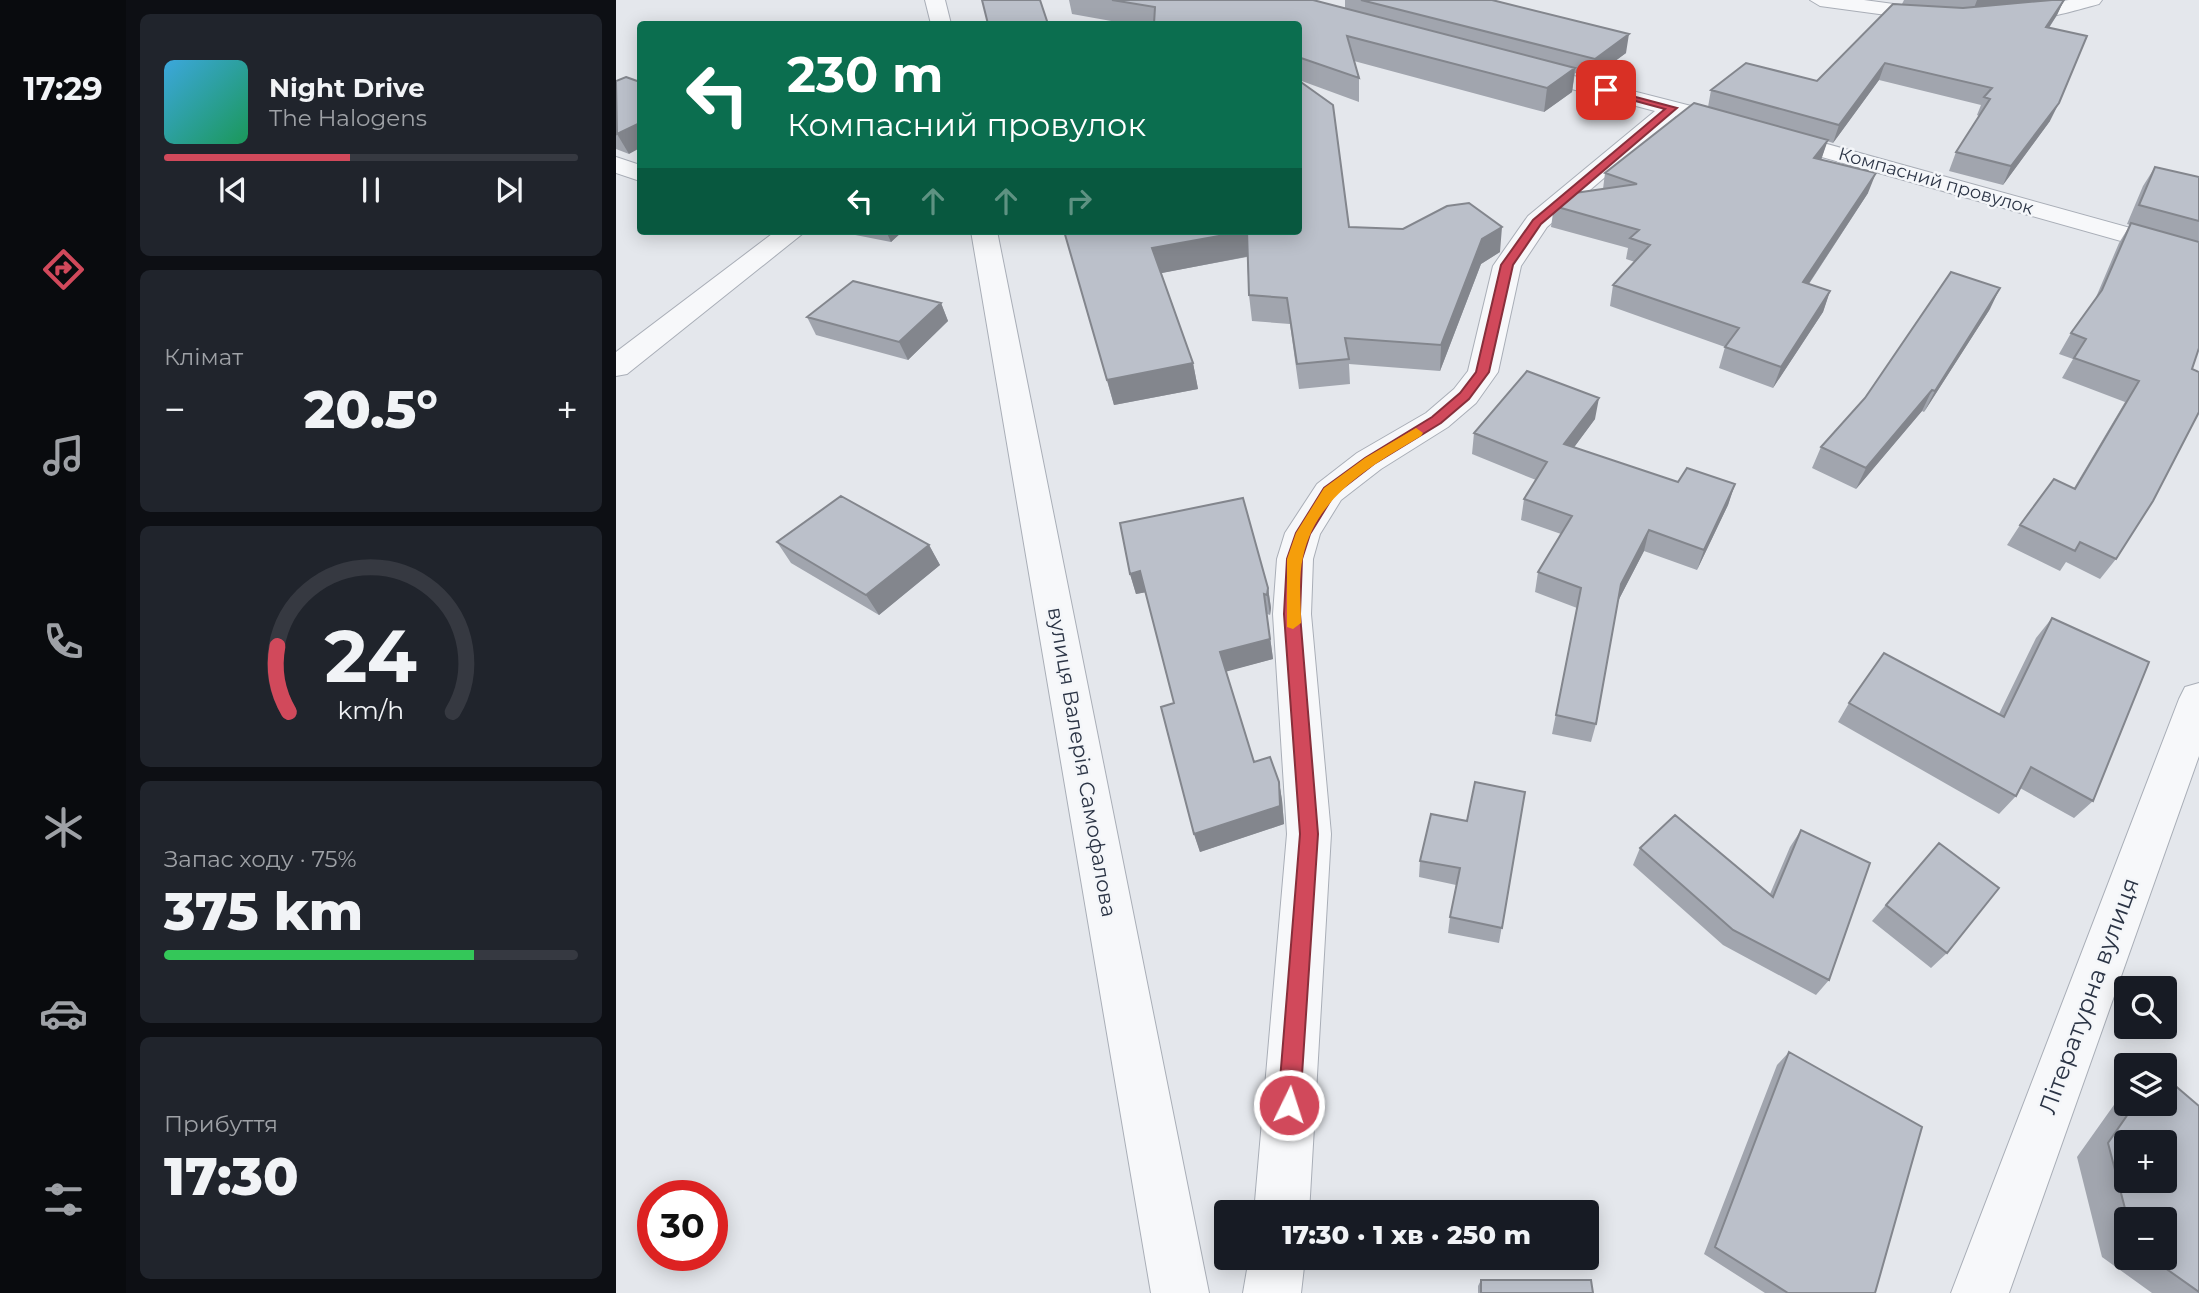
<!DOCTYPE html>
<html lang="uk">
<meta charset="utf-8">
<style>
:root{--surface:#171b24;--page:#20242c;--text:#f1f3f6;--muted:#9ea1a6;--line:#363941;--accent:#d1495b}
body{margin:0;font-family:Montserrat,sans-serif;background:var(--page);color:var(--text);height:100vh;display:flex;flex-direction:column;font-size:26px;white-space:nowrap}
*{box-sizing:border-box;margin:0}
p{font-size:23px;color:var(--muted)}
.icon{flex:none;width:38px;height:38px;fill:none;stroke:currentColor;stroke-width:2;stroke-linecap:round;stroke-linejoin:round}
.map{position:relative;flex:1;overflow:hidden}
.details{display:flex;flex-direction:column;gap:14px;padding:14px;background:#0d0f14;width:490px}
.details>*{flex:none}
.banner{position:absolute;left:21px;top:21px;width:665px;height:214px;border-radius:7px;box-shadow:0 4px 18px #0003;background:#0b6e4f;color:#fff;overflow:hidden}
.tools{position:absolute;left:1498px;top:976px;display:grid;gap:14px}
.tools a{display:grid;place-items:center;width:63px;height:63px;border-radius:7px;background:var(--surface);box-shadow:0 4px 18px #0003;font-size:35px}
.speed{position:absolute;left:21px;top:1180px;display:flex;gap:14px;font-size:35px;font-weight:700;text-align:center}
.speed>*{display:grid;place-content:center;width:91px;height:91px;border-radius:50%;background:var(--surface);box-shadow:0 4px 18px #0003;line-height:1}
.speed .limit{border:10px solid #d22;background:#fff;color:#111}
.pin{position:absolute;display:grid;place-items:center;width:60px;height:60px;color:#fff;margin:-30px;border-radius:14px;box-shadow:0 4px 10px #0006}
.me{position:absolute;width:77px;margin:-38px;rotate:4deg;stroke-linejoin:round;filter:drop-shadow(0 0 5px #0008)}
.turn{display:flex;align-items:center;gap:24px;height:147px;padding:0 35px;font-size:32px}
.turn .icon{width:91px;height:91px;stroke-width:2.5}
.turn b{display:block;font-size:49px;line-height:60px}
.lanes{display:flex;align-items:center;height:66px;padding:0 35px;background:#0003;justify-content:center;gap:35px;direction:ltr}
.lanes .off{opacity:.35}
.big{font-size:52px;font-weight:800;line-height:1.1}
.details .tile{flex:1;display:flex;flex-direction:column;justify-content:center;gap:10px;min-width:0;padding:0 24px;border-radius:10px;background:var(--page)}
.details .dial{align-items:center;gap:0}
.dial svg{height:182px;overflow:visible;fill:none;stroke:var(--line);stroke-width:7;stroke-linecap:round;text-anchor:middle}
.dial text{fill:var(--text);stroke:none}
.song{display:flex;align-items:center;gap:21px}
.cover{width:84px;height:84px;border-radius:10px;background:linear-gradient(135deg,hsl(200 70% 55%),hsl(150 70% 35%))}
.played{height:7px;border-radius:4px;background:linear-gradient(90deg,var(--accent) 45%,var(--line) 45%)}
.keys{display:flex;justify-content:space-around;direction:ltr}
.heat{display:flex;justify-content:space-between;align-items:center;font-size:38px;direction:ltr}
.charge{height:10px;border-radius:5px;background:linear-gradient(90deg,#34c759 75%,var(--line) 0)}
.trip{position:absolute;left:598px;top:1200px;width:385px;height:70px;border-radius:7px;background:var(--surface);box-shadow:0 4px 18px #0003;font-weight:800;line-height:70px;text-align:center}
main{display:flex;flex:1;min-height:0}
.menu{display:flex;flex-direction:column;width:126px;justify-content:space-around;align-items:center;background:#090b0e;color:var(--muted)}
.menu .icon{width:49px;height:49px}
.menu .selected{color:var(--accent)}
.menu b{font-size:32px;color:var(--text)}
.map>svg:first-child{display:block}
.lines{fill:none;stroke-linecap:round;stroke-linejoin:round}
.minor-casing{stroke:#a9aeb7;stroke-width:2}
.minor{fill:#f7f8fa;fill-rule:evenodd}
.wall{fill:#a1a5ae;fill-rule:evenodd}
.shaded-wall{fill:#83868d}
.building{fill:#bbc0ca;stroke:#83868d;stroke-width:2;fill-rule:evenodd}
.route{fill:#d1495b;stroke:#882f3b;stroke-width:2}
.slow{fill:#f59e0b}
.labels{text-anchor:middle;stroke-width:5;stroke-linejoin:round;paint-order:stroke}
.far-street-label{font-size:18px;fill:#2b3445;stroke:#f4f6f9}
.street-label{font-size:21px;fill:#2b3445;stroke:#f4f6f9}
.near-street-label{font-size:24px;fill:#2b3445;stroke:#f4f6f9}
</style>
<main>
<nav class="menu">
<b>17:29</b>
<svg class="icon selected" aria-label="directions" viewBox="0 0 24 24"><path d="M12 3l9 9-9 9-9-9zM9 14v-3h6M13 9l2 2-2 2"/></svg>
<svg class="icon" aria-label="music" viewBox="0 0 24 24"><path d="M9 18V5l10-2v13"/><circle cx="6" cy="18" r="3"/><circle cx="16" cy="16" r="3"/></svg>
<svg class="icon" aria-label="phone" viewBox="0 0 24 24"><path d="M5 4h4l2 5-3 2q2 4 5 5l2-3 5 2v4C11 20 4 13 5 4z"/></svg>
<svg class="icon" aria-label="climate" viewBox="0 0 24 24"><path d="M12 3v18M4 7l16 10M4 17L20 7"/></svg>
<svg class="icon" aria-label="car" viewBox="0 0 24 24"><path d="M5 17H2v-5l4-1 3-4h7l3 4 3 1v5h-3M9 17h6M6 11h13"/><circle cx="7" cy="17" r="2"/><circle cx="17" cy="17" r="2"/></svg>
<svg class="icon" aria-label="filters" viewBox="0 0 24 24"><path d="M4 7h16M4 17h16"/><circle cx="9" cy="7" r="2"/><circle cx="15" cy="17" r="2"/></svg>
</nav>
<section class="details">
<div class="tile">
<div class="song"><i class="cover"></i><div><b>Night Drive</b><p>The Halogens</p></div></div>
<div class="played"></div>
<div class="keys"><svg class="icon" aria-label="previous" viewBox="0 0 24 24"><path d="M18 5L8 12l10 7zM5 5v14"/></svg><svg class="icon" aria-label="pause" viewBox="0 0 24 24"><path d="M8 5v14M16 5v14"/></svg><svg class="icon" aria-label="next" viewBox="0 0 24 24"><path d="M6 5l10 7-10 7zM19 5v14"/></svg></div>
</div>
<div class="tile"><p>Клімат</p>
<div class="heat"><a>−</a><b class="big">20.5°</b><a>+</a></div>
</div>
<div class="tile dial"><svg viewBox="0 0 100 80">
<path d="M14 69A42 42 0 1 1 86 69"/>
<path d="M14 69A42 42 0 0 1 9 40" stroke="#d1495b"/>
<text x="50" y="56" font-size="32" font-weight="700">24</text>
<text x="50" y="72" font-size="11">km/h</text>
</svg></div>
<div class="tile"><p>Запас ходу · 75%</p><b class="big">375 km</b><div class="charge"></div></div>
<div class="tile"><p>Прибуття</p><b class="big">17:30</b></div>
</section>
<div class="map">
<svg width="1583" height="1293" viewBox="0 0 1583 1293">
<rect width="100%" height="100%" fill="#e4e7ec"/>
<g class="lines">
<defs>
<path id="minor" d="M 309,0 L 329,0 L 335,24 L 315,24 Z
M 1194,0 L 1248,0 L 1322,10 L 1332,16 L 1322,22 L 1204,6 Z
M 1453,0 L 1486,0 L 1483,4 C 1464,9 1394,31 1382,15 L 1392,9 Z
M 907,63 L 1083,108 L 1086,113 L 1075,120 L 1060,116 L 931,227 L 905,266 L 882,372 L 860,403 L 832,427 L 765,469 L 725,500 L 704,534 L 697,559 L 695,614 L 715,834 L 693,1213 L 638,1213 L 671,834 L 657,614 L 661,559 L 669,533 L 701,484 L 741,453 L 810,413 L 838,389 L 852,371 L 877,266 L 912,216 L 1039,111 L 899,74 L 896,69 L 899,64 Z
M 1157,129 L 1583,247 L 1583,263 L 1149,141 L 1145,136 L 1149,131 Z
M 0,157 L 24,165 L 24,181 L 0,173 Z
M 160,231 L 190,231 L 11,374 L 0,376 L 0,352 Z
M 355,231 L 381,231 L 593,1293 L 535,1293 Z
M 1583,683 L 1583,756 L 1393,1293 L 1335,1293 L 1563,699 L 1569,687 Z
M 633,1258 L 689,1258 L 685,1293 L 627,1293 Z"/>
</defs>
<use href="#minor" class="minor-casing"/>
<use href="#minor" class="minor"/>
</g>
<path class="wall" d="M 453,0 L 697,0 L 729,8 L 729,0 L 876,0 L 1010,53 L 976,78 L 959,73 L 956,92 L 928,112 L 738,61 L 743,78 L 743,102 L 683,80 L 733,227 L 884,252 L 865,264 L 824,371 L 733,364 L 734,384 L 683,389 L 674,324 L 636,321 L 633,295 L 631,257 L 545,273 L 577,363 L 582,389 L 498,405 L 448,231 L 682,231 L 682,24 L 512,24 L 456,14 Z
M 1288,0 L 1448,0 L 1441,15 L 1433,28 L 1434,121 L 1387,185 L 1333,171 L 1340,152 L 1363,116 L 1361,115 L 1365,105 L 1263,80 L 1217,143 L 1211,141 L 1205,160 L 1252,193 L 1193,284 L 1214,291 L 1207,312 L 1157,388 L 1103,368 L 1109,347 L 994,306 L 997,285 L 1019,262 L 1010,259 L 1012,248 L 935,227 L 938,206 L 987,189 L 989,173 L 1092,107 L 1095,90 L 1201,81 L 1286,4 Z
M 0,81 L 13,154 L 0,149 Z
M 1539,167 L 1583,177 L 1583,348 L 1500,559 L 1484,579 L 1450,562 L 1444,571 L 1391,545 L 1404,525 L 1458,488 L 1509,402 L 1446,378 L 1457,359 L 1443,354 L 1455,333 L 1478,302 L 1503,243 L 1514,225 L 1511,224 L 1527,186 Z
M 219,231 L 287,231 L 275,242 Z
M 325,303 L 332,321 L 292,360 L 200,335 L 191,317 Z
M 1374,309 L 1308,412 L 1306,411 L 1240,489 L 1196,468 L 1205,447 Z
M 979,419 L 958,447 L 1062,482 L 1119,484 L 1112,505 L 1081,570 L 1028,551 L 1002,601 L 980,724 L 975,742 L 936,734 L 961,608 L 919,592 L 922,572 L 945,534 L 905,520 L 908,499 L 920,480 L 856,454 L 858,433 Z
M 161,542 L 313,545 L 324,565 L 263,615 L 175,563 Z
M 514,574 L 652,588 L 655,608 L 654,615 L 651,614 L 657,659 L 610,671 L 638,762 L 663,782 L 666,800 L 668,824 L 584,852 L 578,834 L 558,703 L 530,592 L 520,594 Z
M 1436,618 L 1477,801 L 1458,818 L 1404,788 L 1400,796 L 1383,814 L 1222,722 L 1233,703 L 1383,714 L 1420,638 Z
M 909,792 L 883,943 L 832,933 L 834,917 L 840,885 L 803,877 L 804,861 L 851,821 Z
M 1185,830 L 1213,980 L 1200,995 L 1107,945 L 1017,865 L 1024,848 L 1154,894 L 1174,847 Z
M 1323,843 L 1331,953 L 1315,968 L 1256,921 Z
M 1173,1052 L 1259,1293 L 1149,1293 L 1088,1254 L 1161,1065 Z
M 1510,1088 L 1510,1104 L 1549,1104 L 1583,1106 L 1583,1293 L 1536,1293 L 1486,1257 L 1461,1157 ZM 1510,1220 L 1549,1220 L 1549,1258 L 1510,1258 Z
M 865,1280 L 977,1293 L 862,1293 L 862,1286 Z"/>
<path class="shaded-wall" d="M 1361,0 L 1442,0 L 1358,8 Z
M 1448,0 L 1441,15 L 1422,44 L 1430,27 Z
M 1013,34 L 1010,53 L 976,78 L 979,59 Z
M 1269,63 L 1263,80 L 1217,143 L 1223,125 Z
M 959,68 L 956,92 L 928,112 L 931,88 Z
M 1443,103 L 1434,121 L 1387,185 L 1395,166 Z
M 24,123 L 24,148 L 13,154 L 1,134 Z
M 1212,140 L 1205,160 L 1198,158 Z
M 1260,173 L 1252,193 L 1180,303 L 1187,282 Z
M 886,227 L 884,252 L 865,264 L 824,371 L 825,345 L 866,239 Z
M 270,231 L 287,231 L 275,242 Z
M 631,231 L 634,256 L 541,274 L 536,248 Z
M 1384,288 L 1374,309 L 1308,412 L 1319,391 Z
M 1214,291 L 1207,312 L 1157,388 L 1165,367 Z
M 325,303 L 332,321 L 292,360 L 283,342 Z
M 577,363 L 582,389 L 498,405 L 491,380 Z
M 1316,390 L 1306,411 L 1240,489 L 1250,468 Z
M 983,398 L 979,419 L 945,465 L 948,444 Z
M 1119,484 L 1112,505 L 1081,570 L 1088,550 Z
M 1033,530 L 1028,551 L 1000,605 L 1005,584 Z
M 313,545 L 324,565 L 263,615 L 250,595 Z
M 524,571 L 531,592 L 520,594 L 514,574 Z
M 652,588 L 655,608 L 654,615 L 651,595 Z
M 648,594 L 657,659 L 609,672 L 604,652 Z
M 663,782 L 666,800 L 668,824 L 584,852 L 578,834 Z"/>
<path class="building" d="M 366,0 L 424,0 L 432,24 L 372,24 Z
M 496,0 L 697,0 L 959,68 L 931,88 L 731,36 L 743,78 L 682,57 L 682,24 L 538,24 L 539,7 Z
M 745,0 L 876,0 L 1013,34 L 979,59 Z
M 1436,0 L 1448,0 L 1430,27 L 1471,36 L 1443,103 L 1395,166 L 1340,152 L 1374,99 L 1368,97 L 1376,88 L 1269,63 L 1223,125 L 1095,90 L 1130,63 L 1201,81 L 1277,4 L 1347,8 Z
M 10,77 L 24,82 L 24,123 L 1,134 L 0,81 Z
M 682,80 L 717,105 L 733,227 L 787,229 L 831,206 L 853,203 L 886,227 L 866,239 L 825,345 L 729,338 L 733,359 L 681,364 L 671,298 L 633,295 L 631,231 L 536,248 L 577,363 L 491,380 L 448,231 L 682,231 Z
M 1078,103 L 1212,140 L 1198,158 L 1260,173 L 1187,282 L 1214,291 L 1165,367 L 1109,347 L 1123,328 L 997,285 L 1034,245 L 1014,238 L 1023,230 L 938,206 L 952,194 L 1021,184 L 989,173 Z
M 1539,167 L 1583,177 L 1583,221 L 1523,205 Z
M 1515,223 L 1583,242 L 1583,348 L 1576,369 L 1583,372 L 1583,412 L 1537,501 L 1500,559 L 1464,542 L 1459,551 L 1404,525 L 1438,479 L 1459,489 L 1523,381 L 1458,358 L 1470,339 L 1455,333 L 1486,290 Z
M 1335,272 L 1384,288 L 1319,391 L 1316,390 L 1250,468 L 1205,447 L 1249,398 Z
M 237,281 L 325,303 L 283,342 L 191,317 Z
M 911,371 L 983,398 L 948,444 L 1062,482 L 1071,468 L 1119,484 L 1088,550 L 1033,530 L 1005,584 L 980,724 L 940,715 L 965,588 L 922,572 L 956,516 L 908,499 L 931,462 L 858,433 Z
M 225,496 L 313,545 L 250,595 L 161,542 Z
M 627,498 L 652,588 L 651,595 L 648,594 L 654,639 L 604,652 L 638,762 L 654,757 L 663,782 L 664,806 L 578,834 L 545,707 L 558,703 L 524,571 L 514,574 L 504,523 Z
M 1436,618 L 1533,662 L 1477,801 L 1415,767 L 1400,796 L 1233,703 L 1268,653 L 1388,717 Z
M 859,782 L 909,792 L 886,928 L 834,917 L 844,868 L 804,861 L 815,814 L 851,821 Z
M 1059,815 L 1157,897 L 1185,830 L 1254,863 L 1213,980 L 1117,930 L 1024,848 Z
M 1323,843 L 1383,888 L 1331,953 L 1270,905 Z
M 1173,1052 L 1306,1127 L 1259,1293 L 1172,1293 L 1099,1247 Z
M 1549,1077 L 1583,1106 L 1583,1292 L 1535,1258 L 1549,1258 L 1549,1220 L 1512,1220 L 1492,1143 L 1519,1104 L 1549,1104 ZM 1510,1143 L 1549,1143 L 1549,1181 L 1510,1181 Z
M 865,1280 L 975,1280 L 977,1293 L 865,1293 Z"/>
<path class="route" d="M 986,88 L 1061,108 L 925,224 L 897,265 L 873,372 L 853,399 L 825,423 L 758,464 L 718,495 L 694,534 L 686,559 L 684,614 L 702,834 L 684,1105 L 681,1112 L 673,1115 L 665,1112 L 662,1105 L 684,834 L 668,614 L 671,559 L 680,533 L 708,488 L 749,458 L 816,417 L 844,393 L 860,372 L 885,265 L 917,220 L 1049,109 L 986,92 Z"/>
<path class="slow" d="M 800,428 L 807,433 L 805,436 C 755,466 700,496 687,557 C 682,578 685,602 685,623 L 677,629 L 671,627 L 671,559 L 680,533 L 708,488 L 749,458 Z"/>
<g class="labels">
<g class="far-street-label">
<text transform="translate(1320 181) rotate(16)" y="6">Компасний провулок</text>
</g>
<g class="street-label">
<text transform="translate(466 762) rotate(80)" y="7">вулиця Валерія Самофалова</text>
</g>
<g class="near-street-label">
<text transform="translate(1473 996) rotate(-70)" y="8">Літературна вулиця</text>
</g>
</g>
</svg>
<div class="tools">
<a><svg class="icon" aria-label="search" viewBox="0 0 24 24"><circle cx="10" cy="10" r="6"/><path d="M15 15l6 6"/></svg></a>
<a><svg class="icon" aria-label="layers" viewBox="0 0 24 24"><path d="M12 4l9 5-9 5-9-5zM3 14l9 5 9-5"/></svg></a>
<a>+</a>
<a>−</a>
</div>
<div class="speed"><div class="limit">30</div></div>
<div class="pin" style="left:990px;top:90px;background:#d93025"><svg class="icon" aria-label="arrive" viewBox="0 0 24 24"><path d="M6 21V4h12l-3 4 3 4H6"/></svg></div>
<svg class="me" style="left:673px;top:1105px" viewBox="-20 -20 40 40"><circle r="17" fill="#d1495b" stroke="#fff" stroke-width="3"/><path d="M0-11L8 9 0 5-8 9z" fill="#fff"/></svg>
<div class="trip">17:30 · 1 хв · 250 m</div>
<div class="banner">
<div class="turn"><svg class="icon" aria-label="left" viewBox="0 0 24 24"><path d="M17 20v-9H6M10 6l-5 5 5 5"/></svg><div><b>230 m</b>Компасний провулок</div></div>
<div class="lanes"><svg class="icon" aria-label="left" viewBox="0 0 24 24"><path d="M17 20v-9H6M10 6l-5 5 5 5"/></svg><svg class="icon off" aria-label="ahead" viewBox="0 0 24 24"><path d="M12 20V5M6 11l6-6 6 6"/></svg><svg class="icon off" aria-label="ahead" viewBox="0 0 24 24"><path d="M12 20V5M6 11l6-6 6 6"/></svg><svg class="icon off" aria-label="right" viewBox="0 0 24 24"><path d="M7 20v-9h11M14 6l5 5-5 5"/></svg></div>
</div>
</div>
</main>
